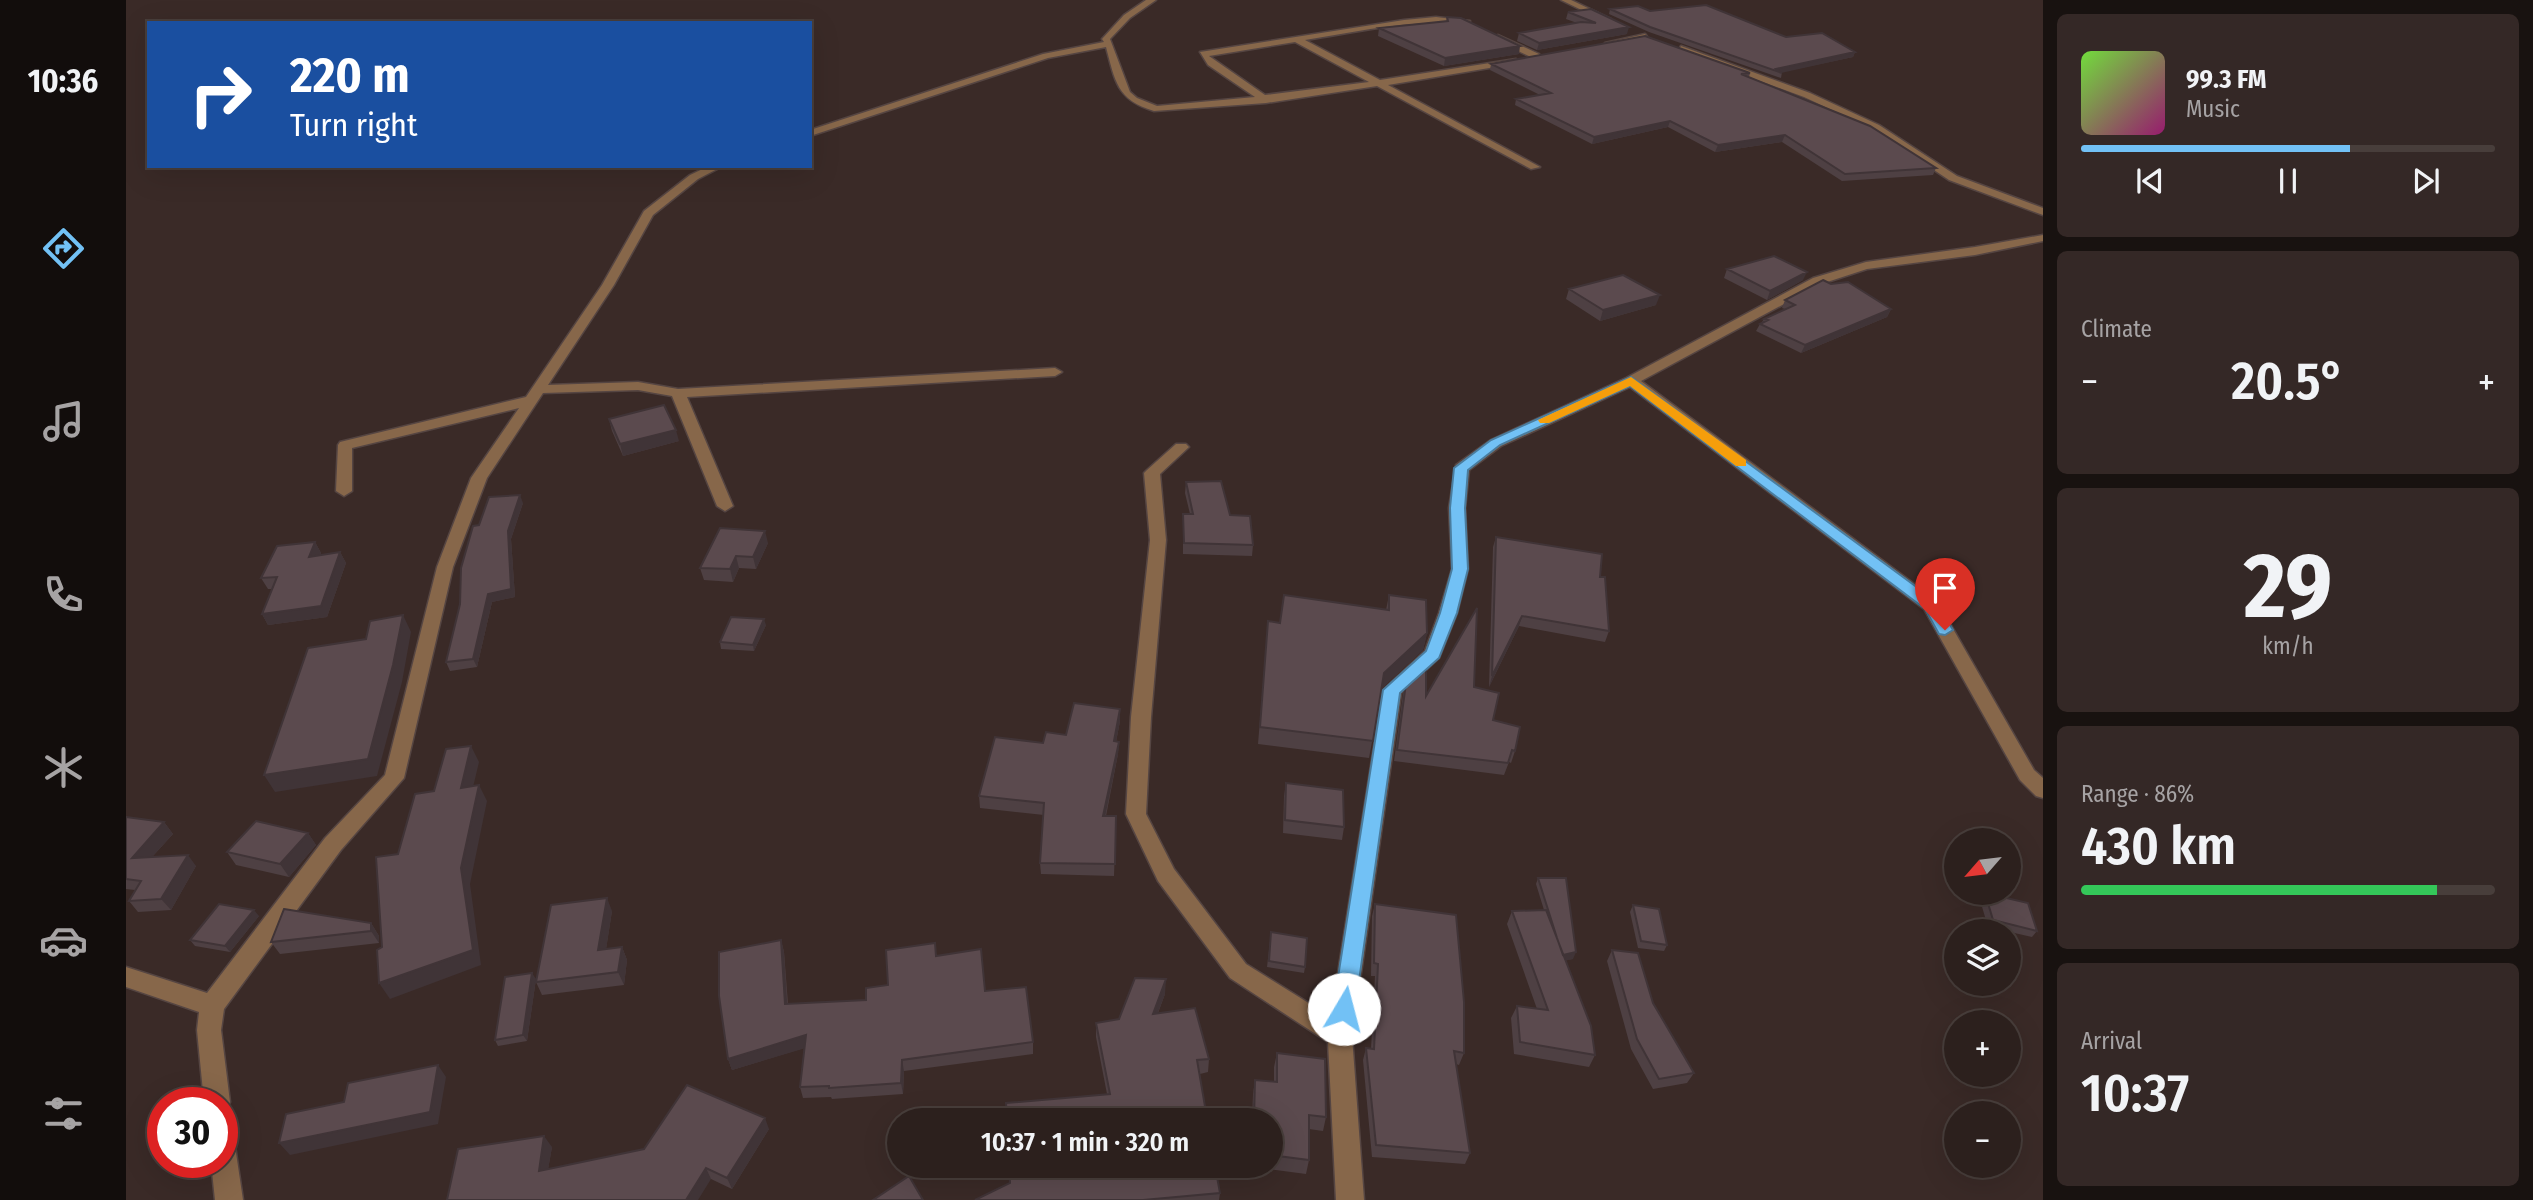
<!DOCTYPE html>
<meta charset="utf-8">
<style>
:root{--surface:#2c201d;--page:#342826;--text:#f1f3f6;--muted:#a6a3a4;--line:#483e3b;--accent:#72c1f5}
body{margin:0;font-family:"Fira Sans Condensed",sans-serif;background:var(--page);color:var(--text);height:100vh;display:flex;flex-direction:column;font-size:26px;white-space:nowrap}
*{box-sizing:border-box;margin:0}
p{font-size:23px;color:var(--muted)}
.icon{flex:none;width:38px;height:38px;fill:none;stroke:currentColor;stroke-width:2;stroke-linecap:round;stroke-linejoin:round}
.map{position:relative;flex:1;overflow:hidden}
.details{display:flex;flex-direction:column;gap:14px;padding:14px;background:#181210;width:490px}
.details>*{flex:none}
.banner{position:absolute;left:21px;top:21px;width:665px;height:147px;border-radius:0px;box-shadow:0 7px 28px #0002,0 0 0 2px var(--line);background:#1a4fa0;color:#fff;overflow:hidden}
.needle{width:46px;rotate:242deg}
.fabs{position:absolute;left:1818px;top:828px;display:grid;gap:14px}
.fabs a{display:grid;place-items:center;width:77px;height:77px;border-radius:50%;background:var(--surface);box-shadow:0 7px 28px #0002,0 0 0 2px var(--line);font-size:35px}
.speed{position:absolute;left:21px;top:1087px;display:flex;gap:14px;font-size:35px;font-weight:700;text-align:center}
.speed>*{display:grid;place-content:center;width:91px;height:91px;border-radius:50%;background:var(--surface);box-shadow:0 7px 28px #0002,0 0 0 2px var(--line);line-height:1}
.speed .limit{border:10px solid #d22;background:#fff;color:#111}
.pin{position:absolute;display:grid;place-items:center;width:60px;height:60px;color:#fff;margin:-72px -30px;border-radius:50% 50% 50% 0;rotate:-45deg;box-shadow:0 0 7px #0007}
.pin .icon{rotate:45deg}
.me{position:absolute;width:77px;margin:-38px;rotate:8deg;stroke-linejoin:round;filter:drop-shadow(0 0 5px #0008)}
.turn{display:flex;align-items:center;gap:24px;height:147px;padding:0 28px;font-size:32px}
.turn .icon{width:91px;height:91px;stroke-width:2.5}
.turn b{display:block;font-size:49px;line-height:60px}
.big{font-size:52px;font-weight:600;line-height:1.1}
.details .widget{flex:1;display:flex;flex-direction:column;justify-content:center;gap:10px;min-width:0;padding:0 24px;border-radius:10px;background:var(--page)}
.details .dial{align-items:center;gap:0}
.dial b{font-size:91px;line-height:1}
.song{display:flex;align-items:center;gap:21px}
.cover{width:84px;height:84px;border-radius:10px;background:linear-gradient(135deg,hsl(100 70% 55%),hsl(320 70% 35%))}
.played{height:7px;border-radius:4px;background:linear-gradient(90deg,var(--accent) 65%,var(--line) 65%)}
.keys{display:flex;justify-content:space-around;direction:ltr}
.heat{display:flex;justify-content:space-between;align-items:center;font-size:38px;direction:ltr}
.charge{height:10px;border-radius:5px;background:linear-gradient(90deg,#34c759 86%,var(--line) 0)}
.trip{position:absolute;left:761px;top:1108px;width:396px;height:70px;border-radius:35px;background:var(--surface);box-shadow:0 7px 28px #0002,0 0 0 2px var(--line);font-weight:600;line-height:70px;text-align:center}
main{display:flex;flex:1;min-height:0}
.dock{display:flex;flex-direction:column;width:126px;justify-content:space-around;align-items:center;background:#120d0c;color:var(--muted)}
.dock .icon{width:49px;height:49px}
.dock .selected{color:var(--accent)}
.dock b{font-size:32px;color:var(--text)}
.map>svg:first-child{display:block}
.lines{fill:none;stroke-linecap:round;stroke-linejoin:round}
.minor-casing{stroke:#554542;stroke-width:3}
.minor{fill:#87674a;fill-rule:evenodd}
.wall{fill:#4e4043}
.shaded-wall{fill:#403437}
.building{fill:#5b4a4e;stroke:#403437;stroke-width:2}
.route{fill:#72c1f5;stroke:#4a7d9f;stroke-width:2}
.slow{fill:#f59e0b}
</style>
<main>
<nav class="dock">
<b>10:36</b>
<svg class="icon selected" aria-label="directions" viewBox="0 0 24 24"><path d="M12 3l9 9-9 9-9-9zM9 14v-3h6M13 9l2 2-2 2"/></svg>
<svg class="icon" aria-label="music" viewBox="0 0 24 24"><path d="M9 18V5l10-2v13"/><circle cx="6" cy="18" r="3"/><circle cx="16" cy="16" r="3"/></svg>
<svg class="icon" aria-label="phone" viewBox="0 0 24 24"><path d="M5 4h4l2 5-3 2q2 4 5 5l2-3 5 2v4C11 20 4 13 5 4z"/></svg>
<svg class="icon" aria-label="climate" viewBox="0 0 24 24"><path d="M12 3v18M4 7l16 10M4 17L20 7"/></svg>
<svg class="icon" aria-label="car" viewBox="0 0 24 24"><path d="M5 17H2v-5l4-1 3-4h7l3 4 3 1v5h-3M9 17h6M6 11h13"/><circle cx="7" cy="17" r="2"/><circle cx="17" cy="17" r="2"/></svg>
<svg class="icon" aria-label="filters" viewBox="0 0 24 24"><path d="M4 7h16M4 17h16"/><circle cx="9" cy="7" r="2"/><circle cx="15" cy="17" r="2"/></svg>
</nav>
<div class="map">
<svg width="1917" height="1200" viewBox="0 0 1917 1200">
<rect width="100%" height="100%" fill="#3a2a27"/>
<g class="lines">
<defs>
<path id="minor" d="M 1020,0 L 1030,0 L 1004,18 L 984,39 L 1004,92 L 1011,98 L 1031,106 L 1129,97 L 1082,65 L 1074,52 L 1278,20 L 1310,17 L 1344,21 L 1341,25 C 1286,18 1233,32 1179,40 L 1254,80 L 1390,59 L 1391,61 L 1387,64 L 1262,85 L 1414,167 L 1405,169 L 1251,86 L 1140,103 L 1028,111 C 991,100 989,81 980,47 L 922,58 L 684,136 L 684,130 L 917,54 L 978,42 L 976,39 L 998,15 ZM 1169,42 L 1243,82 L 1139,95 L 1083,56 Z
M 1435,0 L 1445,0 L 1485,19 L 1478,21 Z
M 1519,34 L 1522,38 L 1483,46 L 1479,43 Z
M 1372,35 L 1413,54 L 1414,56 L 1407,58 L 1369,40 Z
M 1555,46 L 1684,93 L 1753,125 L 1831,176 L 1917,208 L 1917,215 L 1823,180 L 1747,129 L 1678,97 L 1552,51 Z
M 583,166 L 597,166 L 572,179 L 527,215 L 488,285 L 422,385 L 512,382 L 552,389 L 929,368 L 936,372 L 929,376 L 561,397 L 607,506 L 599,511 L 591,506 L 546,396 L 512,390 L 417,393 L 361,478 L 327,567 L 278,778 L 215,850 L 98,1009 L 95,1030 L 104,1102 L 100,1111 L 96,1112 L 96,1102 L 78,1102 L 71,1030 L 73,1012 L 0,987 L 0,967 L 81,993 L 199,838 L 259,775 L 311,567 L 345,478 L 393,408 L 226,448 L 226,491 L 218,496 L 210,491 L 212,445 L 214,442 L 400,397 L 476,285 L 518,211 L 564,175 Z
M 1917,235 L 1917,241 L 1849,255 L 1741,269 L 1695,284 L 1515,381 L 1811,601 L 1908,770 L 1917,778 L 1917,798 L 1910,796 L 1894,780 L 1798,609 L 1504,387 L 1375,446 L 1343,470 L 1339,508 L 1342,569 L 1331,613 L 1313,658 L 1275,693 L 1226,1036 L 1238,1200 L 1210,1200 L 1202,1042 L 1104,978 L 1032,881 L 1000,814 L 1005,717 L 1024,540 L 1018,473 L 1021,470 L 1050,444 L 1060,444 L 1063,447 L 1034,474 L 1040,540 L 1025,717 L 1020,814 L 1048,869 L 1120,964 L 1205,1017 L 1257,690 L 1299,651 L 1313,613 L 1326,569 L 1323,508 L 1330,465 L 1365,440 L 1500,378 L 1687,278 L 1740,262 L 1849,247 Z
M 96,1133 L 105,1137 L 109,1146 L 117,1200 L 89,1200 L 85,1162 L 96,1162 Z"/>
</defs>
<use href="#minor" class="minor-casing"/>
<use href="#minor" class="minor"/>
</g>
<path class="wall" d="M 1484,9 L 1524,11 L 1660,37 L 1729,52 L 1727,57 L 1656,72 L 1655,78 L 1523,32 L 1483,14 Z
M 1442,12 L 1501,34 L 1411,50 L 1391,41 L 1393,33 L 1451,23 L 1440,19 Z
M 1321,17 L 1393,54 L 1318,66 L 1252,36 L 1253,28 L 1320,22 Z
M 1365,64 L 1624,73 L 1623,77 L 1810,168 L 1807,175 L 1716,181 L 1656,142 L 1589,152 L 1542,127 L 1466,144 L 1389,105 L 1390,99 L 1414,95 L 1364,70 Z
M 1601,269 L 1677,280 L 1641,300 L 1598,278 Z
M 1443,289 L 1530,305 L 1474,321 L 1440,299 Z
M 1659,300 L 1765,309 L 1761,317 L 1675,353 L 1630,331 L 1634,324 L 1636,322 L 1638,319 L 1659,309 L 1656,308 Z
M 483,419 L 553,441 L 497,456 L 486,431 Z
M 1060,482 L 1104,515 L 1127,545 L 1126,556 L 1057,554 L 1057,514 L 1064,514 L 1059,493 Z
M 397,503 L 385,539 L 389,597 L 366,602 L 351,667 L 324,671 L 320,662 L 353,525 Z
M 1370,537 L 1483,631 L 1479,642 L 1393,626 L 1363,687 L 1367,547 Z
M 189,542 L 195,553 L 194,555 L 214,552 L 220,563 L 201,617 L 142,625 L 136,614 L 146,589 L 142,589 L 135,578 Z
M 642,543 L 630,569 L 613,568 L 607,582 L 578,580 L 574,568 Z
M 1263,595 L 1301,633 L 1297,650 L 1256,688 L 1243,758 L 1132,744 L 1142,621 L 1154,623 L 1260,610 Z
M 640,625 L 628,651 L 595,649 L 594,642 Z
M 1280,683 L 1300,696 L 1348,687 L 1367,720 L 1389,751 L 1385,763 L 1383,762 L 1378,775 L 1268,761 L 1277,694 Z
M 994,709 L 994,721 L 990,742 L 993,742 L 992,754 L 980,816 L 990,816 L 988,876 L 915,874 L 914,863 L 918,815 L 854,808 L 853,796 L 917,743 L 940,735 Z
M 1160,783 L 1218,827 L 1216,840 L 1157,833 L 1158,796 Z
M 0,817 L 38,822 L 47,834 L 26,857 L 70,866 L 45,910 L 12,912 L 3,901 L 9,890 L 0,889 Z
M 182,833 L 190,845 L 163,877 L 110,865 L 101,852 Z
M 1412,878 L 1447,959 L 1439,960 L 1469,1055 L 1463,1067 L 1388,1054 L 1385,1018 L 1391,1006 L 1411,1009 L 1381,924 L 1386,911 L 1418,910 L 1410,884 Z
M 1859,893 L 1911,931 L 1906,937 L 1862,927 L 1854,900 Z
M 1249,904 L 1338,1053 L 1333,1065 L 1330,1064 L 1344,1153 L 1339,1164 L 1246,1157 L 1237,1060 L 1240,1048 L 1245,1049 L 1249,976 L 1245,976 L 1246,916 Z
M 1507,905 L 1541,945 L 1538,951 L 1512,948 L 1504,912 Z
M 486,911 L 480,949 L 496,947 L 501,960 L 498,985 L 416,995 L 410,982 Z
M 133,916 L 104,952 L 69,946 L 64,940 Z
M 245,923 L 253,936 L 253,943 L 154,954 L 145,942 Z
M 1145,932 L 1179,967 L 1178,973 L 1141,967 Z
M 655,940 L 658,952 L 662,1004 L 740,1000 L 811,956 L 859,991 L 907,1042 L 907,1054 L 778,1071 L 777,1094 L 706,1099 L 705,1097 L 677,1098 L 674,1087 L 678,1048 L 606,1070 L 602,1059 Z
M 1486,950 L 1568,1073 L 1561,1083 L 1527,1089 L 1505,1049 L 1481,961 Z
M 410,979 L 401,1041 L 372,1046 L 369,1040 Z
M 1039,994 L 1032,1013 L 1083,1059 L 1082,1072 L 1074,1074 L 1080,1112 L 1126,1119 L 1127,1094 L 1129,1080 L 1148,1082 L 1148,1067 L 1151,1053 L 1200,1117 L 1197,1131 L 1183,1129 L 1183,1160 L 1180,1174 L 1120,1166 L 1144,1166 L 1144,1120 L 881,1120 L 981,1094 L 970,1037 L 970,1023 L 993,1019 Z
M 643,1129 L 606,1189 L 585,1179 L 321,1200 L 426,1147 L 422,1169 Z
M 884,1183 L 1094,1193 L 1093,1200 L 849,1200 Z"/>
<path class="shaded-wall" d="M 1503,27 L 1501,34 L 1411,50 L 1413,43 Z
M 1394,46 L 1393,54 L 1318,66 L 1319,58 Z
M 1729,52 L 1727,57 L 1655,73 L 1650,69 Z
M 1544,121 L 1542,127 L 1466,144 L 1468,137 Z
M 1659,135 L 1656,142 L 1589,152 L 1592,145 Z
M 1681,272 L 1677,280 L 1641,300 L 1644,291 Z
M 1534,295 L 1530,305 L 1474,321 L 1477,310 Z
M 1765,309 L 1761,317 L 1675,353 L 1679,345 Z
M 550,430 L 553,441 L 497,456 L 494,444 Z
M 394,495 L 397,503 L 385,539 L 389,597 L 366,602 L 351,667 L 347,659 L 362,594 Z
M 639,531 L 642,543 L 630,569 L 627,557 Z
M 189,542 L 195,553 L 189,567 L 183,557 Z
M 214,552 L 220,563 L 201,617 L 142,625 L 136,614 Z
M 610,556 L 613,568 L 607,582 L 604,569 Z
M 277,615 L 285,632 L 276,682 L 251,776 L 149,792 L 138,775 Z
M 1396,616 L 1393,626 L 1363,687 L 1366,676 Z
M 638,619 L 640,625 L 628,651 L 627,645 Z
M 1301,633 L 1297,650 L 1254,690 L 1258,673 Z
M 994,709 L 994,721 L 988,753 L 988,741 Z
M 993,742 L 992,754 L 977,827 L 977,816 Z
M 345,746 L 353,762 L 343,804 L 335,788 Z
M 353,785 L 361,801 L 344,884 L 355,965 L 264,999 L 253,983 L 335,868 Z
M 38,822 L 47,834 L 15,869 L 6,858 Z
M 182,833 L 190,845 L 163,877 L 154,864 Z
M 62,855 L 70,866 L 45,910 L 35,899 Z
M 481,898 L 486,911 L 478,963 L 472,950 Z
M 128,910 L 133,916 L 104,952 L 99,946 Z
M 245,923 L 253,936 L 253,943 L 245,931 Z
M 655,940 L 658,952 L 662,1016 L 659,1004 Z
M 496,947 L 501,960 L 498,985 L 492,972 Z
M 1450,952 L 1447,959 L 1433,962 L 1436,955 Z
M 406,973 L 410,979 L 401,1041 L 397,1035 Z
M 1040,979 L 1039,994 L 1026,1028 L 1027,1014 Z
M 680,1035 L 683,1047 L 606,1070 L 602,1059 Z
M 776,1060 L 778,1071 L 777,1094 L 775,1083 Z
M 312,1065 L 320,1077 L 312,1124 L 164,1155 L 153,1143 Z
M 639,1118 L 643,1129 L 606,1189 L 601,1178 Z
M 418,1136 L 426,1147 L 420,1182 L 413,1171 Z
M 580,1168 L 585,1179 L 572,1200 L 560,1200 Z"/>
<path class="building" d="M 1580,5 L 1660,37 L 1696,33 L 1729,52 L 1650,69 L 1656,73 L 1524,27 L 1484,9 L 1512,6 L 1524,11 Z
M 1465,9 L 1503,27 L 1413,43 L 1393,33 L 1455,22 L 1470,23 L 1442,12 Z
M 1321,17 L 1335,18 L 1394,46 L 1319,58 L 1253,28 L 1322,21 Z
M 1519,36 L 1624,73 L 1615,74 L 1744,126 L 1810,168 L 1719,174 L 1659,135 L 1592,145 L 1544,121 L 1468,137 L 1390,99 L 1425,93 L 1365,64 Z
M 1648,256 L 1681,272 L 1644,291 L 1601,269 Z
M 1497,275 L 1534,295 L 1477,310 L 1443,289 Z
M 1697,280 L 1705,284 L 1722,282 L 1765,309 L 1679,345 L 1634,324 L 1642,320 L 1638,319 L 1669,305 L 1659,300 Z
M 538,405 L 550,430 L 494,444 L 483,419 Z
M 1095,481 L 1104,515 L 1124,516 L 1127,545 L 1058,543 L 1057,514 L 1067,514 L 1060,482 Z
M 394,495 L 382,531 L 385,589 L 362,594 L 347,659 L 320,662 L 334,604 L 335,568 L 347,526 L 353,525 L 363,497 Z
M 594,528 L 639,531 L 627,557 L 610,556 L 604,569 L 574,568 Z
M 1370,537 L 1476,554 L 1474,577 L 1479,577 L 1483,631 L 1396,616 L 1366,676 Z
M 189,542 L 183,557 L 214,552 L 195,606 L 136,614 L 151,577 L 135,578 L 151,546 Z
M 1158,595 L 1263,610 L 1263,595 L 1300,600 L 1301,633 L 1258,673 L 1247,741 L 1134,727 L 1142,621 L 1154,623 Z
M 1351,608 L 1348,687 L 1373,693 L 1367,720 L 1394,727 L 1389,751 L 1386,750 L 1382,763 L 1271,750 L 1280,683 L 1300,665 L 1300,696 Z
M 277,615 L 267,665 L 242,759 L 138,775 L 182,648 L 240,639 L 244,621 Z
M 605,617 L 638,619 L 627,645 L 594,642 Z
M 948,703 L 994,709 L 988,741 L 993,742 L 977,816 L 990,816 L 989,864 L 914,863 L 918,803 L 853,796 L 869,737 L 917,743 L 920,732 L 940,735 Z
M 345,746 L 335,788 L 353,785 L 335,868 L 347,950 L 253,983 L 251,950 L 256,947 L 250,857 L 272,854 L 289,794 L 308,791 L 320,749 Z
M 1160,783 L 1217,790 L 1218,827 L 1159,820 Z
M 0,817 L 38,822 L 6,858 L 62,855 L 35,899 L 3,901 L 15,881 L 0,879 Z
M 130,821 L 182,833 L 154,864 L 101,852 Z
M 1412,878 L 1440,878 L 1450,952 L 1437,955 L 1431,938 Z
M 1859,893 L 1902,903 L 1911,931 L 1867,920 Z
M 481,898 L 472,950 L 496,947 L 492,972 L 410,982 L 425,905 Z
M 93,904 L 128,910 L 99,946 L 64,940 Z
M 1249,904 L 1330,915 L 1338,1002 L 1338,1053 L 1328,1051 L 1344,1153 L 1250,1145 L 1240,1048 L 1248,1049 L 1252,964 L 1248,963 Z
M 1507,905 L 1533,909 L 1541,945 L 1515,941 Z
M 158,909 L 245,923 L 245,931 L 145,942 Z
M 1420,910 L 1465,1026 L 1469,1055 L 1394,1042 L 1391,1006 L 1422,1010 L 1386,911 Z
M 1145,932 L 1181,938 L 1179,967 L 1143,961 Z
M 655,940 L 659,1004 L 740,1000 L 740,988 L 762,985 L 760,950 L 809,943 L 810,956 L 855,949 L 859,991 L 900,987 L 907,1042 L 776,1060 L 775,1083 L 703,1088 L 703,1086 L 674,1087 L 680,1035 L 602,1059 L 593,996 L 593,952 Z
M 1486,950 L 1512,953 L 1527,1003 L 1568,1073 L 1533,1079 L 1511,1039 Z
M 406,973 L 397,1035 L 369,1040 L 379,977 Z
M 1009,978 L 1040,979 L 1027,1014 L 1069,1008 L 1083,1059 L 1071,1060 L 1080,1112 L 1128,1119 L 1129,1080 L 1151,1082 L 1151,1053 L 1199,1059 L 1200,1117 L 1183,1115 L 1183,1160 L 1144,1155 L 1144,1120 L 881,1120 L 880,1103 L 984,1094 L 970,1023 L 993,1019 Z
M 312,1065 L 304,1112 L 153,1143 L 160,1114 L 218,1102 L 222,1083 Z
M 561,1085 L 639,1118 L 601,1178 L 580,1168 L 560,1200 L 321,1200 L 332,1149 L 418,1136 L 413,1171 L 518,1149 Z
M 883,1166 L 1089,1166 L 1094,1193 L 1017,1200 L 849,1200 L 884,1183 Z
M 783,1176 L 797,1200 L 747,1200 Z"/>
<path class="route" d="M 1505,377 L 1811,602 L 1827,630 L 1819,635 L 1813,634 L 1799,609 L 1504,386 L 1374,445 L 1342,470 L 1339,508 L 1342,569 L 1331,613 L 1313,658 L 1274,693 L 1229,1009 L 1226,1016 L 1218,1019 L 1210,1016 L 1207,1009 L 1257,690 L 1300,651 L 1314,613 L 1326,569 L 1324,508 L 1328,468 L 1365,440 Z"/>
<path class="slow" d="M 1505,377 L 1620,460 L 1620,466 L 1610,466 L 1504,386 L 1423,423 L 1414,423 L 1412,420 Z"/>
</svg>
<div class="fabs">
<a><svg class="needle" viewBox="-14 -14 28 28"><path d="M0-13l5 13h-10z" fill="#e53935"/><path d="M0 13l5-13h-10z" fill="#a6a3a4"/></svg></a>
<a><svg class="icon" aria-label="layers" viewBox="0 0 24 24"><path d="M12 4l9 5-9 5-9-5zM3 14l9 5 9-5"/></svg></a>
<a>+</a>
<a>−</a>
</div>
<div class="speed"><div class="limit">30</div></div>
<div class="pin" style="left:1819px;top:630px;background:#d93025"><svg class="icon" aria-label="arrive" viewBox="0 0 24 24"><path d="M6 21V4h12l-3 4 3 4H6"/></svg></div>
<svg class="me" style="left:1218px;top:1009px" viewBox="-20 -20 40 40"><circle r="19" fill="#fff"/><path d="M0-13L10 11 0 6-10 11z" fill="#72c1f5"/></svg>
<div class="trip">10:37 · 1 min · 320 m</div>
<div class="banner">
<div class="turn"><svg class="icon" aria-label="right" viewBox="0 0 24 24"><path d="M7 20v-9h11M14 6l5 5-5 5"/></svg><div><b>220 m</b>Turn right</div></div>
</div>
</div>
<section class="details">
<div class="widget">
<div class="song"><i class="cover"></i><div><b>99.3 FM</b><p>Music</p></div></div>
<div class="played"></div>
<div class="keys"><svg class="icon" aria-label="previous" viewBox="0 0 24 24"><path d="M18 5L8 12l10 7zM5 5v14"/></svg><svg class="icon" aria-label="pause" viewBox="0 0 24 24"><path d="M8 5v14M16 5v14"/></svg><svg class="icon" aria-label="next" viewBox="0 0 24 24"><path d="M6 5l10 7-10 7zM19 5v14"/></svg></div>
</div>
<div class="widget"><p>Climate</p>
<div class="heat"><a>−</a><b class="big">20.5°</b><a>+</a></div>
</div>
<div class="widget dial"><b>29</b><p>km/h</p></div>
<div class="widget"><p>Range · 86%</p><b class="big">430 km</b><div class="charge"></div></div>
<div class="widget"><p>Arrival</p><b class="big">10:37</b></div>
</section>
</main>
